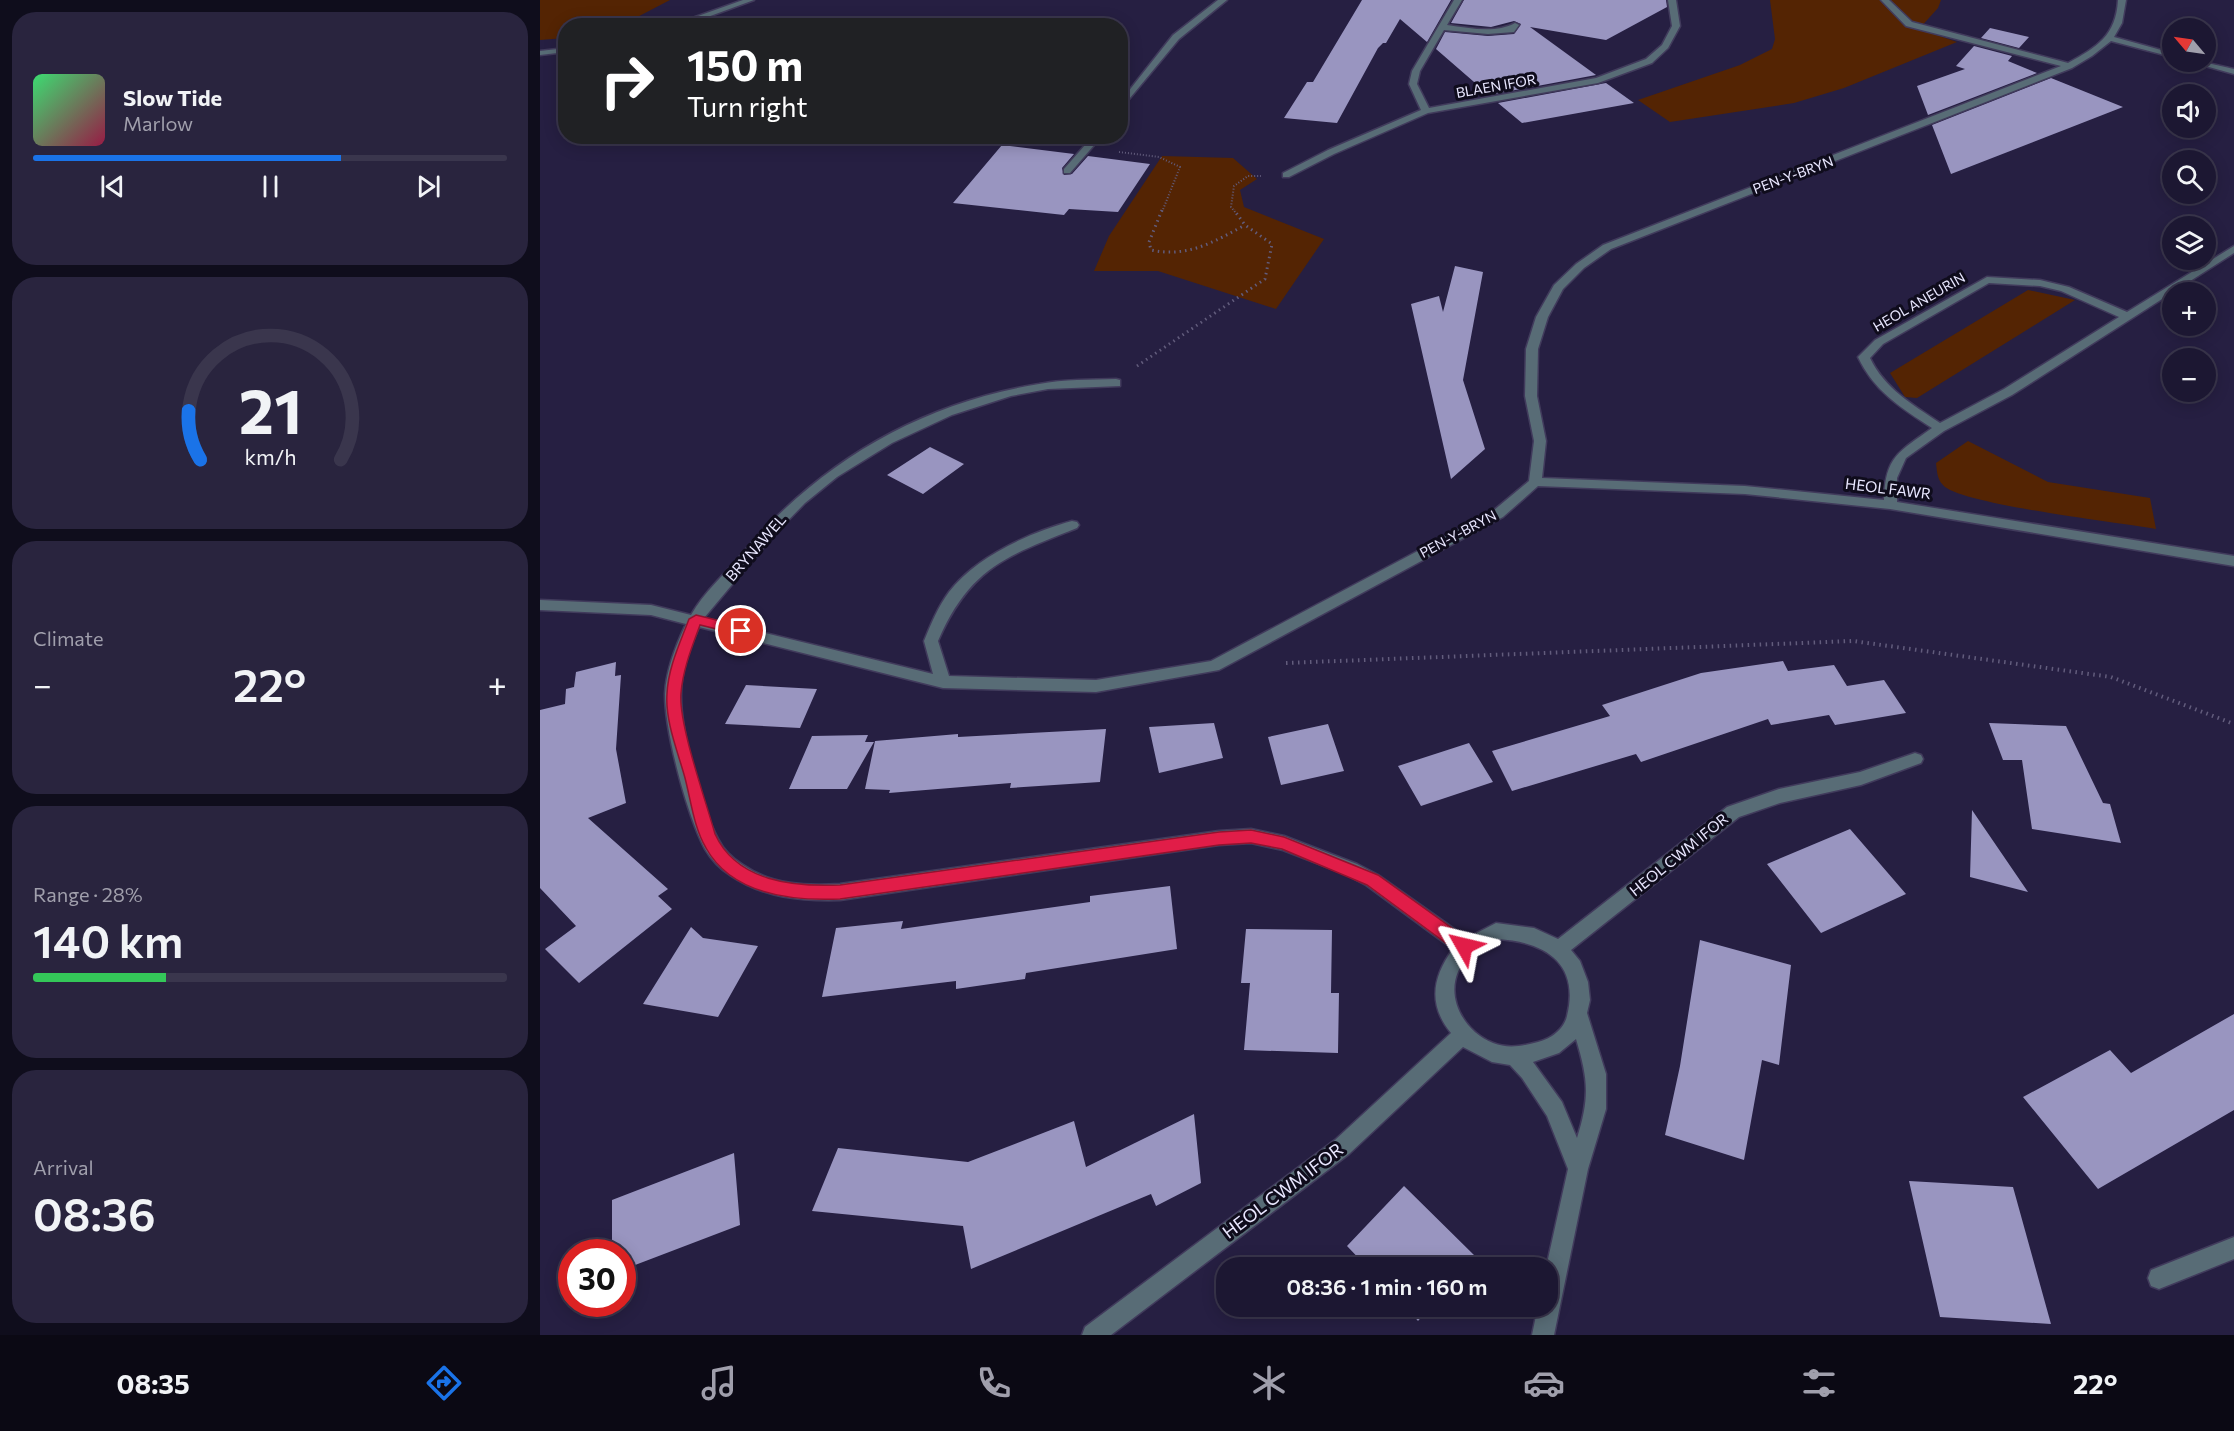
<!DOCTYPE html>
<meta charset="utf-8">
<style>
:root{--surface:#1c1732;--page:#29243e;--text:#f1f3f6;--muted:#a09fac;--line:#3a364d;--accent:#1a73e8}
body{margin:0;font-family:Commissioner,sans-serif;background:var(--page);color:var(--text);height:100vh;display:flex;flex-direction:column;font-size:22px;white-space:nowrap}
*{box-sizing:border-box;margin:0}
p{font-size:20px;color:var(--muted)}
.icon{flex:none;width:33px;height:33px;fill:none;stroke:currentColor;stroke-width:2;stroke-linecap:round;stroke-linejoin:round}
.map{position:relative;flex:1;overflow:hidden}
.details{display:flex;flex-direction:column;gap:12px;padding:12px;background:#0f0d1c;width:540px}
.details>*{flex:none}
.top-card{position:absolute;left:18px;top:18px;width:570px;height:126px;border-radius:24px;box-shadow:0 3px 15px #0003,0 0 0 2px var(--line);background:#202124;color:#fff;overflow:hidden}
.needle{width:39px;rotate:299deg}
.buttons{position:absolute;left:1622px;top:18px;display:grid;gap:12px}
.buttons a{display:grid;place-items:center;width:54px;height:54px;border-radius:50%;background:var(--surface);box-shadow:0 3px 15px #0003,0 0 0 2px var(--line);font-size:30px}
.speed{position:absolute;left:18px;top:1239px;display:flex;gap:12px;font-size:30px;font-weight:700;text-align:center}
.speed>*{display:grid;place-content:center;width:78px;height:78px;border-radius:50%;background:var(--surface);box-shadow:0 3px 15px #0003,0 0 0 2px var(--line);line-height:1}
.speed .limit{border:9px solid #d22;background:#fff;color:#111}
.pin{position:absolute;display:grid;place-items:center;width:51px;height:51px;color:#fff;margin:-26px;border:3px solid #fff;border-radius:50%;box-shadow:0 2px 6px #0007}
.me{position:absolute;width:66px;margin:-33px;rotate:307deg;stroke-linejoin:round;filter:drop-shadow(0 0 4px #0008)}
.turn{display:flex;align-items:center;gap:21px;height:126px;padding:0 30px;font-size:27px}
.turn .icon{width:78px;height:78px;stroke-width:2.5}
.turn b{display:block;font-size:42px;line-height:51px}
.big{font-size:45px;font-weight:600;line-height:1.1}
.details .card{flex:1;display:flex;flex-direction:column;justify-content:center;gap:9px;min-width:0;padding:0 21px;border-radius:24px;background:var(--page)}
.details .dial{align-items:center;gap:0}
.dial svg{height:156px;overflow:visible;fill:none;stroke:var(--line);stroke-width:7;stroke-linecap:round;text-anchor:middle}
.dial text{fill:var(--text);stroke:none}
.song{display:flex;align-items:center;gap:18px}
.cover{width:72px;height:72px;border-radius:9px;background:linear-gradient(135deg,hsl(140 70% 55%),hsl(340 70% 35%))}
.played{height:6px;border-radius:3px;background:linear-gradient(90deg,var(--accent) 65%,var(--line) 65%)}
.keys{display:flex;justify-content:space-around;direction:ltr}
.heat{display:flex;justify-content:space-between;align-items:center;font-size:33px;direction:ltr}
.charge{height:9px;border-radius:4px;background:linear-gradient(90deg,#34c759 28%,var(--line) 0)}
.trip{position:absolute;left:676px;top:1257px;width:342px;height:60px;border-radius:24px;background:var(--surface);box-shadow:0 3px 15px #0003,0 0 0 2px var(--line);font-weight:600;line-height:60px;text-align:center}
.tabs{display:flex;height:96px;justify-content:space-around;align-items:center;background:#0b0914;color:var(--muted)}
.tabs .icon{width:42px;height:42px}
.tabs .active{color:var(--accent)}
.tabs b{font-size:27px;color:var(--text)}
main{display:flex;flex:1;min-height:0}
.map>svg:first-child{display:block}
.green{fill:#542403}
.building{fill:#9995c0}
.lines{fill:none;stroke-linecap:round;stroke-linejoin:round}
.minor-casing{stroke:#413b5c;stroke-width:3}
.path-far2{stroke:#625c7c;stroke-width:2;stroke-dasharray:1 2;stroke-linecap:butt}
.path-far1{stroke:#625c7c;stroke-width:3;stroke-dasharray:1.5 4;stroke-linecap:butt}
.path{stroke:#625c7c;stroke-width:4;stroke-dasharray:1.5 4.5;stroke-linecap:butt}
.minor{fill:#586c76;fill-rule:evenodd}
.route{fill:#e11d48;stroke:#92132f;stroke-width:1.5}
.labels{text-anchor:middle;stroke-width:6;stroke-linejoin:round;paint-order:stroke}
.far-street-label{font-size:14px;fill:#e9e7ff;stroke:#0f0c1c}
.street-label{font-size:15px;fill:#e9e7ff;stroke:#0f0c1c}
.near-street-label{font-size:18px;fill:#e9e7ff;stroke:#0f0c1c}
</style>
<main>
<section class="details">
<div class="card">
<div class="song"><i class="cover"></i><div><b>Slow Tide</b><p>Marlow</p></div></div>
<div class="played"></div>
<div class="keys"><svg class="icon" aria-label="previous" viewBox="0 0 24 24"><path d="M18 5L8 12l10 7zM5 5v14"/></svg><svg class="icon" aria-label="pause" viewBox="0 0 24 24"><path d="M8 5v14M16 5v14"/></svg><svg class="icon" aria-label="next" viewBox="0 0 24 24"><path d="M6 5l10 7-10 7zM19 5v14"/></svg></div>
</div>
<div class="card dial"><svg viewBox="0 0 100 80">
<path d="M14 69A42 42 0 1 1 86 69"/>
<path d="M14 69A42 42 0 0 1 8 44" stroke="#1a73e8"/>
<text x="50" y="56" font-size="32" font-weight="700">21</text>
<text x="50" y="72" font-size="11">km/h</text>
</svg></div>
<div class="card"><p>Climate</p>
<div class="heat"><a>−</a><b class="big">22°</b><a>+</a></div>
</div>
<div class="card"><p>Range · 28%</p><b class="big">140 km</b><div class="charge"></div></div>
<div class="card"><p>Arrival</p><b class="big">08:36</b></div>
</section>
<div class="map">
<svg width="1694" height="1335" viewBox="0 0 1694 1335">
<rect width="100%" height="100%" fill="#261f42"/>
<path class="green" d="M 0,0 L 130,0 L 82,25 L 26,26 L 25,38 L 0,40 Z
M 1230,0 L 1401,0 L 1398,8 L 1379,29 L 1417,42 L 1304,88 L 1254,103 L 1130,122 L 1098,100 L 1200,65 L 1232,49 L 1235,39 Z
M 622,156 L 693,158 L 717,179 L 700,190 L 704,207 L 784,239 L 736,309 L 618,271 L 554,271 L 569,236 Z
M 1488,290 L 1535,300 L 1377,398 L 1365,397 L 1350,373 Z
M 1428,441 L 1508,482 L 1610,498 L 1616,529 C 1582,523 1418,504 1403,485 C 1397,479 1397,471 1396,463 Z"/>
<path class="building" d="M 822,0 L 911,0 L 887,42 L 860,19 L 846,43 L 843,43 L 838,48 L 797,123 L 744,118 L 767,82 L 773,82 Z
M 924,0 L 1126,0 L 1127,7 L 1066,40 L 990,27 L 1056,75 L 949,95 L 896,49 L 905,32 L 948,36 L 974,34 L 981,24 L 974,21 L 951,27 L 911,23 Z
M 1450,28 L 1489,37 L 1479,48 L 1441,38 Z
M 1434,46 L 1472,56 L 1468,61 L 1497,73 L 1388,115 L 1377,86 L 1425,69 L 1416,66 Z
M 1511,78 L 1583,107 L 1411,174 L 1392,125 Z
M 1066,83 L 1094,103 L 982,123 L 958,103 Z
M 462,145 L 534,154 L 522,168 L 524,175 L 532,174 L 548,156 L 610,164 L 578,212 L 529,209 L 524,215 L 413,203 Z
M 915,266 L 943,272 L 923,380 L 945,449 L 911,479 L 871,304 L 899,296 L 903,312 Z
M 390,447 L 424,464 L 383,494 L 347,475 Z
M 1243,661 L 1248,671 L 1294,665 L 1307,686 L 1344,680 L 1366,713 L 1295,725 L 1289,715 L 1231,725 L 1228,719 L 1101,762 L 1096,754 L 972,791 L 952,751 L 1070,716 L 1062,705 L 1161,673 Z
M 76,662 L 75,676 L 81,675 L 76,749 L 86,803 L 48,818 L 128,889 L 118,896 L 132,909 L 39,983 L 5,949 L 36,926 L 0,888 L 0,710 L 25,704 L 26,689 L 34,687 L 36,672 Z
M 206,685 L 277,689 L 260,728 L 185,724 Z
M 674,723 L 683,758 L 619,773 L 609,727 Z
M 1449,723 L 1526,726 L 1563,803 L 1570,804 L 1581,843 L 1492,829 L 1482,760 L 1463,760 Z
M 788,724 L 804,771 L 741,785 L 728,737 Z
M 566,729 L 560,782 L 470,788 L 471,783 L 349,793 L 350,790 L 325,789 L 335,741 L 418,734 L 418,737 Z
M 328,735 L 325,742 L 334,742 L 307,789 L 249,789 L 272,736 Z
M 929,743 L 953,782 L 881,806 L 858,766 Z
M 1432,810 L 1488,892 L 1430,877 Z
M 1310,829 L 1366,894 L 1281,933 L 1227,864 Z
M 630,886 L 637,949 L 486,973 L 485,979 L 416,989 L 416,981 L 282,997 L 296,928 L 363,921 L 361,929 L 550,902 L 550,896 Z
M 151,927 L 163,938 L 218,946 L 178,1017 L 103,1004 Z
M 706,929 L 792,930 L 791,993 L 799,993 L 798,1053 L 704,1050 L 710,983 L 701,983 Z
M 1160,940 L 1251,965 L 1239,1065 L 1222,1060 L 1204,1160 L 1125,1135 L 1140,1066 Z
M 1694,1014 L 1694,1110 L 1558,1189 L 1483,1097 L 1570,1050 L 1591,1073 Z
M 654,1114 L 661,1183 L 616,1206 L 611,1194 L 431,1269 L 423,1226 L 272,1211 L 298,1148 L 428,1162 L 534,1121 L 546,1167 Z
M 194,1153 L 200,1225 L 82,1270 L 82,1252 L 72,1252 L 72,1200 Z
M 1369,1181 L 1473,1187 L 1511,1324 L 1400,1317 Z
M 864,1186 L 936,1257 L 927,1268 L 828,1268 L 807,1246 Z
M 865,1306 L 891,1306 L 878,1321 Z"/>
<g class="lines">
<defs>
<path id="minor" d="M 203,0 L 214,0 L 143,26 L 130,26 Z
M 678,0 L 687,0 L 639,39 L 580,110 L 580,102 L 633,35 Z
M 914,0 L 922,0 L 907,25 C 930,28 955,34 975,23 L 979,25 L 974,32 L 948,34 L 904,30 L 880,71 L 877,84 L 889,108 L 1056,78 L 1106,59 L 1122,45 L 1132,26 L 1128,0 L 1136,0 L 1140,26 L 1128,48 L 1112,63 L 1058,83 L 888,113 L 794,154 L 749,177 L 743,177 L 743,173 L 788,150 L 881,110 L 869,84 L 872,71 Z
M 1341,0 L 1349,0 L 1372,22 L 1528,63 C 1557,47 1576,36 1578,0 L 1586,0 L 1582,23 L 1574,37 L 1632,53 L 1632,57 L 1571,41 L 1552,56 L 1532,68 L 1071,249 L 1044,268 L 1023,289 L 1008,317 L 998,349 L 997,396 L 1006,441 L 1002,478 L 1205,486 L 1344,500 C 1345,456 1359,452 1392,428 C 1361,408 1334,391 1318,357 L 1335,340 L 1447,277 L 1500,280 L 1529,287 L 1587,312 L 1694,246 L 1694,253 L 1472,395 L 1404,431 L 1366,458 L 1357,478 L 1357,502 L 1694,556 L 1694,566 L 1350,509 L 1205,494 L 998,486 L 963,517 L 679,670 L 556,692 L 403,688 L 159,627 C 150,647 141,670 141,693 C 140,729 161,807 178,839 C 183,849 193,859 203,865 C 232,885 266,886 300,884 L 679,831 L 711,829 L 744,836 L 817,864 L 838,875 L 927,938 L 956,923 L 994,928 L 1018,939 L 1187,807 L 1239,789 L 1320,772 L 1375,753 L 1381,755 L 1383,759 L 1381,763 L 1321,785 L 1240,803 L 1199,817 L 1031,950 L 1040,961 L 1048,982 L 1050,1000 L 1047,1013 L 1066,1074 L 1066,1109 L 1048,1169 L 1014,1335 L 992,1335 L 998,1306 L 1008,1306 L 1006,1268 L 1028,1169 L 1007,1116 L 982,1078 L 970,1065 L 952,1062 L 923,1047 L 809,1154 L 571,1335 L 542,1335 L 545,1327 L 795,1140 L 911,1033 C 887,1004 893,976 913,949 L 826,885 L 805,874 L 743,850 L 711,843 L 679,845 L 300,900 C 262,901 223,898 190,875 C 180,869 171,859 165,849 C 147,815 125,733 125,694 C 126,670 136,645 146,624 L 111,615 L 0,610 L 0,600 L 111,605 L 151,615 C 164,592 184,575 201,555 C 279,463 378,404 499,384 C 524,379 550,380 576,379 L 580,380 L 580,386 L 508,389 L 471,396 L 412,415 L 352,443 L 297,477 L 265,503 L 232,537 L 164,618 L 393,674 L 384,641 C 391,624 398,607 409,592 C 435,557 491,532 532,521 L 537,522 L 539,525 L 537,528 C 467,556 430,567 398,641 L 409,676 L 556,680 L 671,661 L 953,511 L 989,481 L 994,441 L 985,396 L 986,349 L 996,317 L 1014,285 L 1036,264 L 1063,245 L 1521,66 L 1366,26 ZM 1449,283 L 1500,286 L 1521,291 L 1579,317 L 1464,389 L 1400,423 C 1372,404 1345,389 1330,358 L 1343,344 ZM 958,939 C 1005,942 1040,963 1027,1016 C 1024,1029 1011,1039 998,1042 C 983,1046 968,1049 953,1043 C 918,1029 899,984 930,955 C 937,948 949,944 958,939 ZM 1036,1039 C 1048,1079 1050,1097 1037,1138 L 1022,1102 L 993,1062 L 1019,1053 Z
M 26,48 L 26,52 L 0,55 L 0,51 Z
M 1651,62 L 1663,62 L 1694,69 L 1694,74 Z
M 553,136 L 562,136 L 530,173 L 524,173 L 524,169 Z
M 1694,1237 L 1694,1259 L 1619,1289 L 1611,1286 L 1608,1278 L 1611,1270 Z"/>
</defs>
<use href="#minor" class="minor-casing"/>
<path class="path-far2" d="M 579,152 L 619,157 L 640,167 L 622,212
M 695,212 L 691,207 L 694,186 L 708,176 L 721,176"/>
<path class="path-far1" d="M 622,210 L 609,242 L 611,250 C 647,258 674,242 705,225
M 597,366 L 725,279 L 732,244 L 705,225 L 694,210"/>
<path class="path" d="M 746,663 L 1313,641 L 1571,677 L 1694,724"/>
<use href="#minor" class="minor"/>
</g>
<path class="route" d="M 156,615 L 205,627 L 207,631 L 201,635 L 160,625 C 152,647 143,669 141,693 C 138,723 166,801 175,834 C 197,882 254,887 300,885 L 679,832 L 711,830 L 744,837 L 838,875 L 930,941 L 933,946 L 930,952 L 924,954 L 918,952 L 827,885 L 742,849 L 711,843 L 679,845 L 300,899 C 253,901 192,895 166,848 C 154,828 151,801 145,778 C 138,752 125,721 127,694 C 128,668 140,643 149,619 Z"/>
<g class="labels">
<g class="far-street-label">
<text transform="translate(956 86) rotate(-10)" y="5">BLAEN IFOR</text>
<text transform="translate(1253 175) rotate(-20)" y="5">PEN-Y-BRYN</text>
<text transform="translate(1379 302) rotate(-30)" y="5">HEOL ANEURIN</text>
<text transform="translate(918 534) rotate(-28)" y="5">PEN-Y-BRYN</text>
</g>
<g class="street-label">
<text transform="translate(1348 489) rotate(7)" y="5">HEOL FAWR</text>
<text transform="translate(216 548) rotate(-49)" y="5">BRYNAWEL</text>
<text transform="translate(1139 855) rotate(-39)" y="5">HEOL CWM IFOR</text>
</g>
<g class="near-street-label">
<text transform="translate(743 1191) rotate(-37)" y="6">HEOL CWM IFOR</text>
</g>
</g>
</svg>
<div class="buttons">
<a><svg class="needle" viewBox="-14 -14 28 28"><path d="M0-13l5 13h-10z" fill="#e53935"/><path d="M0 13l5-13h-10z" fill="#a09fac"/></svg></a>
<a><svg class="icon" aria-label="sound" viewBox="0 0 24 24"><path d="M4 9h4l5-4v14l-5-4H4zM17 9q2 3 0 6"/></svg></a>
<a><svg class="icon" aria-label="search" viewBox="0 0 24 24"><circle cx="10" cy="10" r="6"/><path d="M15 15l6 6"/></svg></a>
<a><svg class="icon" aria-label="layers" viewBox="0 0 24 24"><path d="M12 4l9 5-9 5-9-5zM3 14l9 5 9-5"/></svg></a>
<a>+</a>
<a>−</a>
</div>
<div class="speed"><div class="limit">30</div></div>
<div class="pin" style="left:201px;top:631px;background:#d93025"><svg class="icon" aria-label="arrive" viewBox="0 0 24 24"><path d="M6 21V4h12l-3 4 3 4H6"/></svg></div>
<svg class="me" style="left:924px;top:946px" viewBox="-20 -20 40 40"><path d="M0-17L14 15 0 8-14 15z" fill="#e11d48" stroke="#fff" stroke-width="4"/></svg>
<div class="trip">08:36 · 1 min · 160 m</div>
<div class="top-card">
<div class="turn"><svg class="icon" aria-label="right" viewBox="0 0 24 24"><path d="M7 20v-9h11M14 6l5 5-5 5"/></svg><div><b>150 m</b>Turn right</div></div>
</div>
</div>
</main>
<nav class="tabs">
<b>08:35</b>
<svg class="icon active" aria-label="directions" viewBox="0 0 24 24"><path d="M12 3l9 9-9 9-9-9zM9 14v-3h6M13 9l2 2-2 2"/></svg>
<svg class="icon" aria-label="music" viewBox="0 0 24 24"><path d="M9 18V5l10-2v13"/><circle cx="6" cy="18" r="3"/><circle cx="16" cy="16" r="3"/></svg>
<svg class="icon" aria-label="phone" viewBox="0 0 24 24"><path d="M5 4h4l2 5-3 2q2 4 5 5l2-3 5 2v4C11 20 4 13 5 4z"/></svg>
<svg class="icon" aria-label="climate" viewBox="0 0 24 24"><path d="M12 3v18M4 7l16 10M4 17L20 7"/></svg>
<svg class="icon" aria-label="car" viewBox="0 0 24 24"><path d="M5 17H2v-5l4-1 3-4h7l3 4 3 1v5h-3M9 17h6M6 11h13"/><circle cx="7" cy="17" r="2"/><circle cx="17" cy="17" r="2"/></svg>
<svg class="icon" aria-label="filters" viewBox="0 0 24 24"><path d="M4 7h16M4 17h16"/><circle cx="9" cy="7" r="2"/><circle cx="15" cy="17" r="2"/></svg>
<b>22°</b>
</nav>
